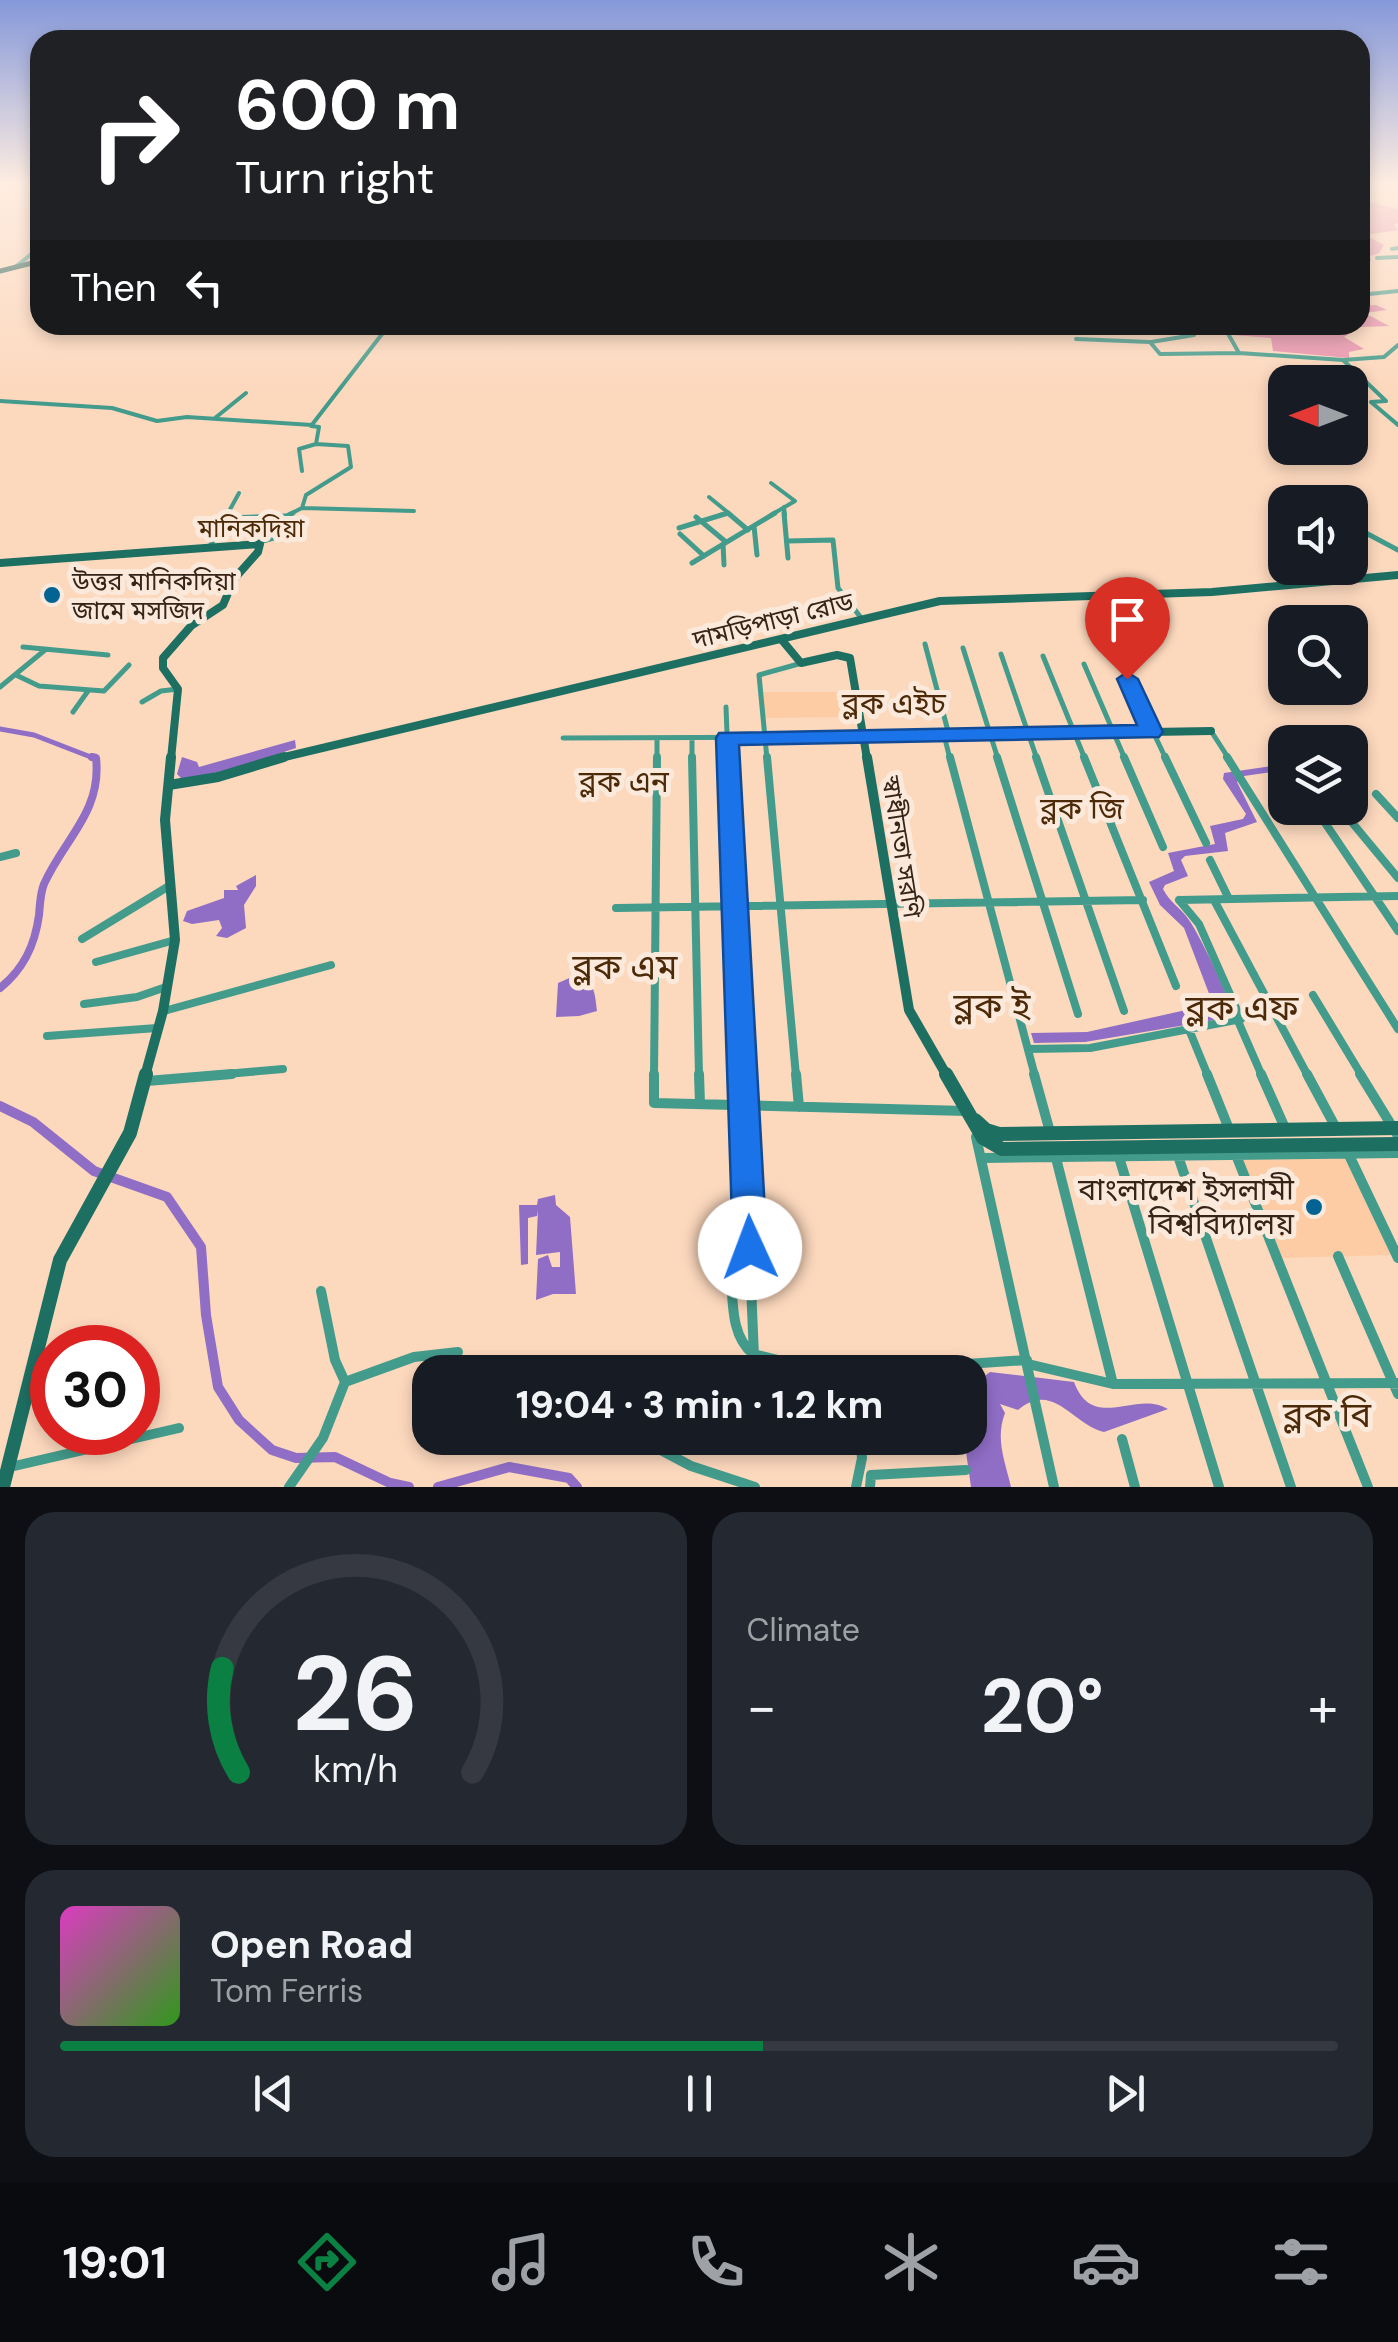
<!DOCTYPE html>
<meta charset="utf-8">
<style>
:root{--surface:#171b24;--page:#242831;--text:#f1f3f6;--muted:#9ea1a6;--line:#363941;--accent:#0b8043}
body{margin:0;font-family:"DM Sans","Noto Sans Bengali",sans-serif;background:var(--page);color:var(--text);height:100vh;display:flex;flex-direction:column;font-size:38px;white-space:nowrap}
*{box-sizing:border-box;margin:0}
p{font-size:32px;color:var(--muted)}
.icon{flex:none;width:55px;height:55px;fill:none;stroke:currentColor;stroke-width:2;stroke-linecap:round;stroke-linejoin:round}
.map{position:relative;height:1487px;overflow:hidden}
.panel{display:flex;flex-direction:column;gap:25px;padding:25px;background:#0d0f14;flex:1}
.panel>*{flex:none}
.top-card{position:absolute;left:30px;top:30px;width:1340px;height:305px;border-radius:30px;box-shadow:0 5px 15px #0003;background:#202124;color:#fff;overflow:hidden}
.needle{width:65px;rotate:270deg}
.fabs{position:absolute;left:1268px;top:365px;display:grid;gap:20px}
.fabs a{display:grid;place-items:center;width:100px;height:100px;border-radius:20px;background:var(--surface);box-shadow:0 5px 15px #0003;font-size:50px}
.speed{position:absolute;left:30px;top:1325px;display:flex;gap:20px;font-size:50px;font-weight:700;text-align:center}
.speed>*{display:grid;place-content:center;width:130px;height:130px;border-radius:50%;background:var(--surface);box-shadow:0 5px 15px #0003;line-height:1}
.speed .limit{border:15px solid #d22;background:#fff;color:#111}
.pin{position:absolute;display:grid;place-items:center;width:85px;height:85px;color:#fff;margin:-102px -42px;border-radius:50% 50% 50% 0;rotate:-45deg;box-shadow:0 0 10px #0007}
.pin .icon{rotate:45deg}
.me{position:absolute;width:110px;margin:-55px;rotate:358deg;stroke-linejoin:round;filter:drop-shadow(0 0 8px #0008)}
.turn{display:flex;align-items:center;gap:35px;height:210px;padding:0 40px;font-size:45px}
.turn .icon{width:130px;height:130px;stroke-width:2.5}
.turn b{display:block;font-size:70px;line-height:85px}
.then{display:flex;align-items:center;height:95px;padding:0 40px;background:#0003;gap:20px;font-size:38px}
.big{font-size:75px;font-weight:700;line-height:1.1}
.panel .card{flex:1;display:flex;flex-direction:column;justify-content:center;gap:15px;min-width:0;padding:0 35px;border-radius:30px;background:var(--page)}
.panel .dial{align-items:center;gap:0}
.dial svg{height:260px;overflow:visible;fill:none;stroke:var(--line);stroke-width:7;stroke-linecap:round;text-anchor:middle}
.dial text{fill:var(--text);stroke:none}
.song{display:flex;align-items:center;gap:30px}
.cover{width:120px;height:120px;border-radius:15px;background:linear-gradient(135deg,hsl(310 70% 55%),hsl(110 70% 35%))}
.played{height:10px;border-radius:5px;background:linear-gradient(90deg,var(--accent) 55%,var(--line) 55%)}
.keys{display:flex;justify-content:space-around;direction:ltr}
.heat{display:flex;justify-content:space-between;align-items:center;font-size:55px;direction:ltr}
.panel .tiles{flex:1;display:grid;gap:25px;grid-template-columns:1fr 1fr}
.card:last-child{grid-column:span 2}
.trip{position:absolute;left:412px;top:1355px;width:575px;height:100px;border-radius:30px;background:var(--surface);box-shadow:0 5px 15px #0003;font-weight:700;line-height:100px;text-align:center}
.tab-bar{display:flex;height:160px;justify-content:space-around;align-items:center;background:#090b0e;color:var(--muted)}
.tab-bar .icon{width:70px;height:70px}
.tab-bar .on{color:var(--accent)}
.tab-bar b{font-size:45px;color:var(--text)}
.map>svg:first-child{display:block}
.built{fill:#fecca4}
.green{fill:#e792ac}
.water{fill:#906ec6}
.lines{fill:none;stroke-linecap:round;stroke-linejoin:round}
.canal-far2{stroke:#906ec6;stroke-width:5}
.canal-far1{stroke:#906ec6;stroke-width:8}
.canal{stroke:#906ec6;stroke-width:10}
.street-far3{stroke:#439b8b;stroke-width:4}
.street-far2{stroke:#439b8b;stroke-width:5}
.street-far1{stroke:#439b8b;stroke-width:8}
.street{stroke:#439b8b;stroke-width:10}
.secondary-far2{stroke:#1d6f62;stroke-width:8}
.secondary-far1{stroke:#1d6f62;stroke-width:10}
.secondary{stroke:#1d6f62;stroke-width:14}
.primary{stroke:#0b5045;stroke-width:5}
.route{fill:#1a73e8;stroke:#114b97;stroke-width:2.5}
.poi-dot{fill:#036393;stroke:#fbe9dc;stroke-width:4}
.labels{text-anchor:middle;stroke-width:10;stroke-linejoin:round;paint-order:stroke}
.far-quarter-label{font-size:25px;fill:#4c2a08;stroke:#fbe9dc}
.poi-label{font-size:25px;fill:#352417;stroke:#fbe9dc;text-anchor:start}
.street-label{font-size:25px;fill:#352417;stroke:#fbe9dc}
.quarter-label{font-size:30px;fill:#4c2a08;stroke:#fbe9dc}
.near-poi-label{font-size:30px;fill:#352417;stroke:#fbe9dc;text-anchor:end}
.near-quarter-label{font-size:35px;fill:#4c2a08;stroke:#fbe9dc}
</style>
<div class="map">
<svg width="1398" height="1487" viewBox="0 0 1398 1487">
<rect width="100%" height="100%" fill="#fcd8bd"/>
<path class="built" d="M 762,692 L 846,692 L 850,717 L 764,718 Z
M 1344,1156 L 1391,1255 L 1280,1258 L 1241,1158 Z"/>
<path class="green" d="M 1360,200 L 1398,209 L 1398,223 L 1394,225 L 1398,230 L 1365,235 L 1384,245 L 1379,253 L 1370,256 L 1371,261 L 1360,263 Z
M 1376,305 L 1387,310 L 1365,313 L 1389,326 L 1361,327 L 1344,337 L 1364,349 L 1349,352 L 1349,358 L 1273,351 L 1271,338 L 1233,335 L 1226,325 L 1360,325 L 1360,306 Z"/>
<path class="water" d="M 295,740 L 296,748 L 229,770 L 182,779 L 177,774 L 182,757 L 197,762 L 199,767 Z
M 1285,764 L 1285,770 L 1244,776 L 1237,782 L 1257,822 L 1225,833 L 1228,851 L 1185,856 L 1181,860 L 1188,876 L 1165,885 L 1163,889 C 1170,903 1181,908 1189,920 C 1199,934 1232,1001 1233,1017 L 1085,1042 L 1034,1043 L 1031,1033 L 1087,1032 L 1213,1004 L 1184,928 L 1160,905 L 1149,882 L 1174,871 L 1168,853 L 1215,844 L 1210,826 L 1243,819 L 1246,814 L 1223,779 L 1224,773 Z
M 256,875 L 256,886 L 244,905 L 246,928 L 227,938 L 216,936 L 222,928 L 219,920 L 192,924 L 183,921 L 187,911 L 224,898 L 224,890 L 238,890 L 236,886 Z
M 574,976 C 594,977 595,993 597,1011 L 579,1016 L 556,1017 L 558,983 Z
M 555,1195 L 556,1205 L 570,1217 L 576,1294 L 553,1294 L 536,1300 L 538,1259 L 548,1255 L 552,1267 L 560,1267 L 560,1252 L 536,1255 L 538,1210 L 537,1216 L 528,1218 L 528,1264 L 521,1265 L 519,1205 L 537,1205 L 538,1199 Z
M 990,1372 L 1074,1382 C 1093,1433 1136,1389 1168,1409 L 1104,1432 C 1072,1424 1053,1380 1018,1410 L 1000,1404 L 1005,1413 C 995,1439 1005,1461 1011,1487 L 971,1487 L 964,1438 L 970,1438 L 970,1387 Z"/>
<g class="lines">
<path class="canal-far2" d="M 0,729 L 34,735 L 96,759"/>
<path class="canal-far1" d="M 0,988 C 24,969 35,945 39,915 C 40,905 40,894 44,884 C 64,839 102,812 96,758 L 92,757"/>
<path class="canal" d="M 0,1106 L 33,1122 L 94,1171 L 167,1197 L 201,1247 L 206,1315 L 218,1387 L 239,1420 L 272,1450 L 296,1458 L 335,1457 L 390,1483 L 409,1487
M 438,1487 L 509,1467 L 569,1478 L 577,1487"/>
<path class="street-far3" d="M 1392,249 L 1398,248
M 1377,258 L 1398,257
M 14,268 L 40,247
M 1360,295 L 1398,291
M 1076,339 L 1150,342 L 1160,354 L 1239,353 L 1223,325
M 1151,342 L 1194,335 L 1184,325
M 1398,345 L 1384,357 L 1343,360 L 1386,401 L 1371,402 L 1398,425
M 1239,353 L 1343,360
M 0,401 L 112,408 L 157,421 L 187,417 L 312,425
M 215,418 L 246,393
M 302,471 L 299,449 L 316,444 L 319,427 L 311,426 L 389,325
M 709,497 L 731,515
M 784,507 L 785,515
M 302,508 L 306,495 L 351,467 L 348,446 L 316,444
M 227,515 L 239,493
M 288,515 L 302,508 L 414,511
M 720,515 L 728,513
M 771,515 L 795,501 L 771,483"/>
<path class="street-far2" d="M 728,513 L 748,530
M 784,513 L 788,558
M 696,517 L 726,542
M 226,518 L 286,516
M 754,526 L 757,555
M 679,528 L 728,513
M 680,534 L 704,556
M 1350,538 L 1364,532 L 1398,550
M 787,541 L 833,540 L 838,588 L 862,619
M 259,542 L 281,536 L 285,517 L 293,513
M 723,544 L 724,565
M 209,548 L 228,513
M 692,563 L 775,513
M 925,644 L 949,735
M 23,647 L 108,655
M 963,648 L 998,759
M 1115,652 L 1166,759
M 1001,654 L 1037,759
M 1043,656 L 1085,759
M 1084,664 L 1125,759
M 18,676 L 39,686 L 104,691 L 129,665
M 0,687 L 45,650
M 142,702 L 161,691 L 178,689
M 726,707 L 728,759
M 73,712 L 88,691
M 1211,731 L 1229,759
M 944,735 L 950,759
M 563,738 L 863,737
M 692,738 L 692,759
M 657,759 L 657,738
M 767,759 L 759,675 L 802,663"/>
<path class="street-far1" d="M 692,757 L 699,1076
M 728,757 L 742,1076
M 767,757 L 796,1076
M 950,757 L 1035,1076
M 997,757 L 1078,1014
M 1036,757 L 1124,1011
M 1084,757 L 1176,986
M 1124,757 L 1163,847
M 1165,757 L 1206,843
M 1227,757 L 1398,1029
M 1376,794 L 1398,818
M 1315,808 L 1398,931
M 1340,808 L 1398,878
M 0,857 L 16,853
M 1210,860 L 1229,899
M 1179,900 L 1398,896
M 1214,900 L 1308,1076
M 616,908 L 1143,900
M 82,939 L 169,886
M 96,962 L 175,940
M 1313,995 L 1362,1076
M 84,1004 L 137,997 L 166,987
M 164,1011 L 331,965
M 1238,1021 L 1262,1076
M 1188,1027 L 1208,1076
M 47,1036 L 157,1028
M 1028,1049 L 1090,1048 L 1241,1019 L 1199,924 L 1179,900
M 203,1076 L 283,1069
M 654,1076 L 657,757"/>
<path class="street" d="M 654,1074 L 654,1103 L 966,1111
M 699,1074 L 700,1104
M 742,1074 L 754,1356
M 796,1074 L 799,1107
M 1034,1074 L 1050,1132
M 1207,1074 L 1229,1129
M 1261,1074 L 1285,1128
M 1307,1074 L 1336,1128
M 1360,1074 L 1398,1136
M 147,1081 L 232,1074
M 976,1137 L 1054,1487
M 1348,1153 L 1398,1258
M 1236,1155 L 1368,1487
M 1178,1156 L 1291,1487
M 1119,1157 L 1219,1487
M 983,1158 L 1398,1153
M 1056,1158 L 1113,1384
M 1338,1256 L 1398,1394
M 731,1277 C 733,1303 731,1336 753,1354 L 827,1372
M 321,1291 L 335,1360 L 345,1382
M 1028,1364 L 1113,1384 L 1398,1383
M 849,1372 L 1027,1360
M 638,1438 L 691,1466 L 755,1487
M 1122,1439 L 1135,1487
M 10,1467 L 179,1428
M 289,1487 L 323,1438 L 345,1382 L 414,1357 L 458,1352
M 856,1487 L 862,1458 L 860,1438
M 870,1487 L 871,1475 L 966,1470"/>
<path class="secondary-far2" d="M 0,563 L 260,544 L 258,552 L 234,579 L 223,605 L 191,626 L 163,658 L 163,668 L 178,689 L 171,759
M 781,639 L 801,663 L 837,655 L 850,658 L 867,759
M 863,737 L 1211,731
M 276,759 L 940,601 L 1212,592 L 1398,575"/>
<path class="secondary-far1" d="M 867,757 L 909,1010 L 947,1076
M 169,785 L 218,777 L 284,757
M 145,1076 L 163,1011 L 175,940 L 165,820 L 171,757"/>
<path class="secondary" d="M 946,1074 L 983,1138 L 1002,1149 L 1398,1144
M 975,1120 L 986,1130 L 999,1134 L 1398,1128
M 3,1487 L 60,1260 L 130,1133 L 146,1074"/>
<path class="primary" d="M 0,271 L 40,261"/>
</g>
<linearGradient id="sky" x2="0" y2="1"><stop stop-color="#8598da"/><stop offset="0.47" stop-color="#feede1"/><stop offset="1" stop-color="#feede1" stop-opacity="0"/></linearGradient>
<rect width="1398" height="391" fill="url(#sky)"/>
<path class="route" d="M 1127,672 L 1138,679 L 1163,732 L 1159,737 L 739,745 L 767,1248 L 762,1260 L 750,1265 L 738,1260 L 733,1248 L 716,738 L 719,733 L 1137,725 L 1117,679 Z"/>
<g class="poi-dot">
<circle cx="52" cy="595" r="10"/>
<circle cx="1314" cy="1207" r="10"/>
</g>
<g class="labels">
<g class="far-quarter-label">
<text x="251" y="537">মানিকদিয়া</text>
</g>
<g class="poi-label">
<text x="72" y="590">উত্তর মানিকদিয়া<tspan x="72" dy="29">জামে মসজিদ</tspan></text>
</g>
<g class="street-label">
<text transform="translate(773 620) rotate(-14)" y="9">দামড়িপাড়া রোড</text>
<text transform="translate(902 847) rotate(81)" y="9">স্বাধীনতা সরণি</text>
</g>
<g class="quarter-label">
<text x="894" y="714">ব্লক এইচ</text>
<text x="624" y="792">ব্লক এন</text>
<text x="1082" y="819">ব্লক জি</text>
</g>
<g class="near-poi-label">
<text x="1294" y="1200">বাংলাদেশ ইসলামী<tspan x="1294" dy="34">বিশ্ববিদ্যালয়</tspan></text>
</g>
<g class="near-quarter-label">
<text x="625" y="979">ব্লক এম</text>
<text x="992" y="1018">ব্লক ই</text>
<text x="1242" y="1020">ব্লক এফ</text>
<text x="1327" y="1427">ব্লক বি</text>
</g>
</g>
</svg>
<div class="fabs">
<a><svg class="needle" viewBox="-14 -14 28 28"><path d="M0-13l5 13h-10z" fill="#e53935"/><path d="M0 13l5-13h-10z" fill="#9ea1a6"/></svg></a>
<a><svg class="icon" aria-label="sound" viewBox="0 0 24 24"><path d="M4 9h4l5-4v14l-5-4H4zM17 9q2 3 0 6"/></svg></a>
<a><svg class="icon" aria-label="search" viewBox="0 0 24 24"><circle cx="10" cy="10" r="6"/><path d="M15 15l6 6"/></svg></a>
<a><svg class="icon" aria-label="layers" viewBox="0 0 24 24"><path d="M12 4l9 5-9 5-9-5zM3 14l9 5 9-5"/></svg></a>
</div>
<div class="speed"><div class="limit">30</div></div>
<div class="pin" style="left:1127px;top:679px;background:#d93025"><svg class="icon" aria-label="arrive" viewBox="0 0 24 24"><path d="M6 21V4h12l-3 4 3 4H6"/></svg></div>
<svg class="me" style="left:750px;top:1248px" viewBox="-20 -20 40 40"><circle r="19" fill="#fff"/><path d="M0-13L10 11 0 6-10 11z" fill="#1a73e8"/></svg>
<div class="trip">19:04 · 3 min · 1.2 km</div>
<div class="top-card">
<div class="turn"><svg class="icon" aria-label="right" viewBox="0 0 24 24"><path d="M7 20v-9h11M14 6l5 5-5 5"/></svg><div><b>600 m</b>Turn right</div></div>
<div class="then">Then<svg class="icon" aria-label="left" viewBox="0 0 24 24"><path d="M17 20v-9H6M10 6l-5 5 5 5"/></svg></div>
</div>
</div>
<section class="panel">
<div class="tiles">
<div class="card dial"><svg viewBox="0 0 100 80">
<path d="M14 69A42 42 0 1 1 86 69"/>
<path d="M14 69A42 42 0 0 1 9 37" stroke="#0b8043"/>
<text x="50" y="56" font-size="32" font-weight="700">26</text>
<text x="50" y="72" font-size="11">km/h</text>
</svg></div>
<div class="card"><p>Climate</p>
<div class="heat"><a>−</a><b class="big">20°</b><a>+</a></div>
</div>
<div class="card">
<div class="song"><i class="cover"></i><div><b>Open Road</b><p>Tom Ferris</p></div></div>
<div class="played"></div>
<div class="keys"><svg class="icon" aria-label="previous" viewBox="0 0 24 24"><path d="M18 5L8 12l10 7zM5 5v14"/></svg><svg class="icon" aria-label="pause" viewBox="0 0 24 24"><path d="M8 5v14M16 5v14"/></svg><svg class="icon" aria-label="next" viewBox="0 0 24 24"><path d="M6 5l10 7-10 7zM19 5v14"/></svg></div>
</div>
</div>
</section>
<nav class="tab-bar">
<b>19:01</b>
<svg class="icon on" aria-label="directions" viewBox="0 0 24 24"><path d="M12 3l9 9-9 9-9-9zM9 14v-3h6M13 9l2 2-2 2"/></svg>
<svg class="icon" aria-label="music" viewBox="0 0 24 24"><path d="M9 18V5l10-2v13"/><circle cx="6" cy="18" r="3"/><circle cx="16" cy="16" r="3"/></svg>
<svg class="icon" aria-label="phone" viewBox="0 0 24 24"><path d="M5 4h4l2 5-3 2q2 4 5 5l2-3 5 2v4C11 20 4 13 5 4z"/></svg>
<svg class="icon" aria-label="climate" viewBox="0 0 24 24"><path d="M12 3v18M4 7l16 10M4 17L20 7"/></svg>
<svg class="icon" aria-label="car" viewBox="0 0 24 24"><path d="M5 17H2v-5l4-1 3-4h7l3 4 3 1v5h-3M9 17h6M6 11h13"/><circle cx="7" cy="17" r="2"/><circle cx="17" cy="17" r="2"/></svg>
<svg class="icon" aria-label="filters" viewBox="0 0 24 24"><path d="M4 7h16M4 17h16"/><circle cx="9" cy="7" r="2"/><circle cx="15" cy="17" r="2"/></svg>
</nav>
